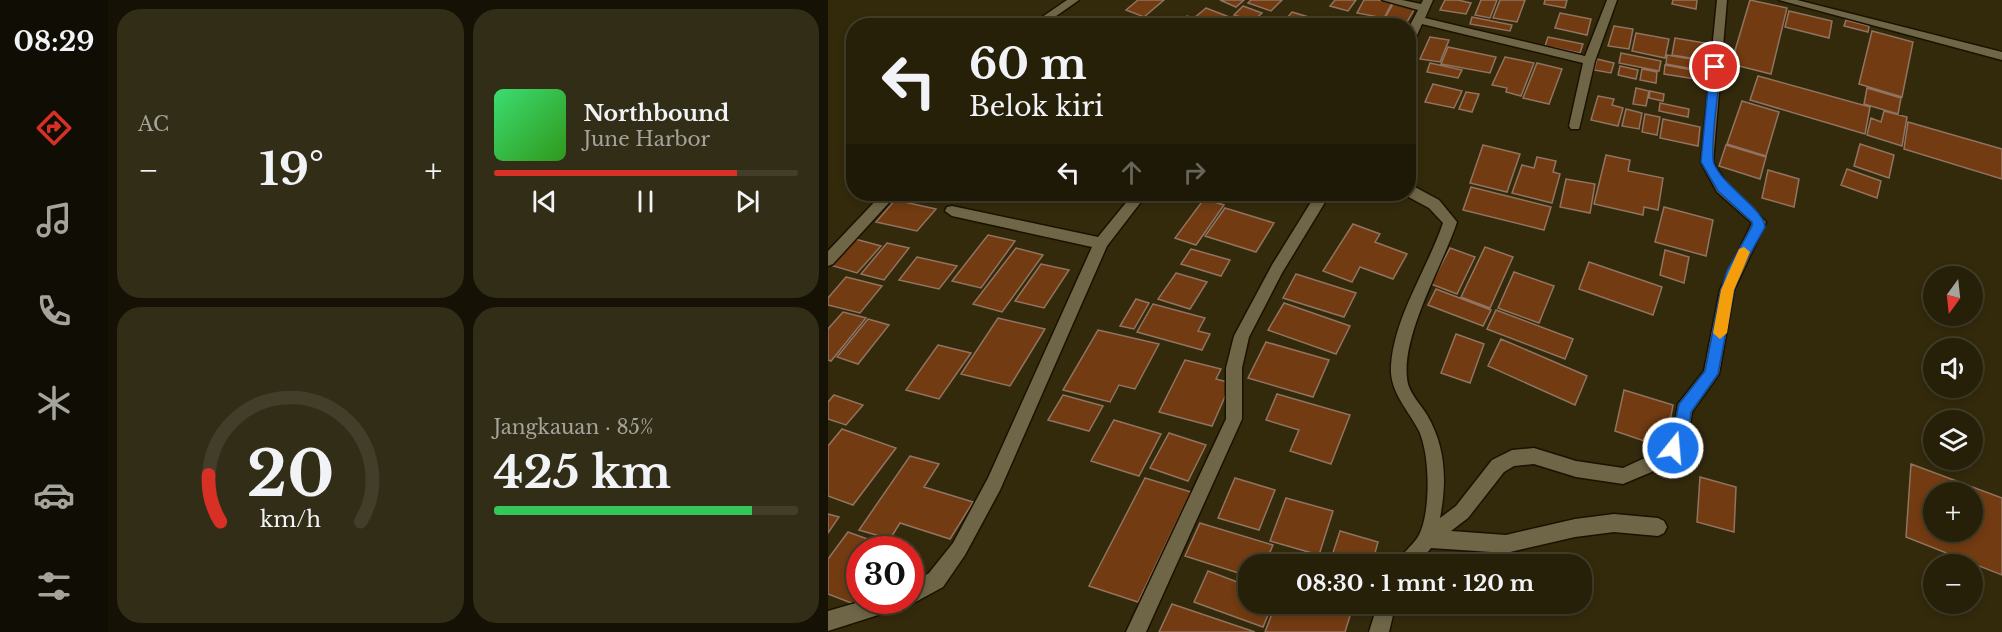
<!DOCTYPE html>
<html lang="id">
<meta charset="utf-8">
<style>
:root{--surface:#262009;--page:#322d17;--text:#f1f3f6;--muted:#a4a39c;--line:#423e2a;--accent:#d93025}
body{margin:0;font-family:"Libre Baskerville",serif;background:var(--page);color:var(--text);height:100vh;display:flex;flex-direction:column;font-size:22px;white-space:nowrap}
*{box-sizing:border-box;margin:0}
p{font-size:20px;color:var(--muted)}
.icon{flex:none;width:33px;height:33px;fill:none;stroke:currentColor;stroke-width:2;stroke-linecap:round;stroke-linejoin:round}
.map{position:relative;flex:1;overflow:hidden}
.sheet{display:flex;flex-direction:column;gap:9px;padding:9px;background:#151205;width:720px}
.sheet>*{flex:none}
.guide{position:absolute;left:18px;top:18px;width:570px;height:183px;border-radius:24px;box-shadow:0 3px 9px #0003,0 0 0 2px var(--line);background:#262009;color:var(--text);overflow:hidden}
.needle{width:39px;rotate:195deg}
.fabs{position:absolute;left:1095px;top:266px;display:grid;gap:12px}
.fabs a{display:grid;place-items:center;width:60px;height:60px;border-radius:50%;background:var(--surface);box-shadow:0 3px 9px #0003,0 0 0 2px var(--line);font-size:30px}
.speed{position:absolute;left:18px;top:536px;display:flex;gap:12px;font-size:30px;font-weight:700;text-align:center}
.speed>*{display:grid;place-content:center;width:78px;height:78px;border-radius:50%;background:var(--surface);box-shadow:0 3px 9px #0003,0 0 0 2px var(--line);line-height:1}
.speed .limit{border:9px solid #d22;background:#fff;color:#111}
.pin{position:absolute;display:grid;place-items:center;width:51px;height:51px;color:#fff;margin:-26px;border:3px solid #fff;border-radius:50%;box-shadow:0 2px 6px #0007}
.me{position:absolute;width:66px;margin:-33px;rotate:17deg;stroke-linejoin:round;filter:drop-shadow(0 0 4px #0008)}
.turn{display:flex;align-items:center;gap:21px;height:126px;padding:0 24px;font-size:27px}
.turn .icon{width:78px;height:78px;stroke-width:2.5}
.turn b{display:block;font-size:42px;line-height:51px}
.lanes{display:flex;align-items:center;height:57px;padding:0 24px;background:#0003;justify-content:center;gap:30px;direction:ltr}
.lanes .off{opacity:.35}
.big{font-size:45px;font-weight:700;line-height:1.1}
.sheet .card{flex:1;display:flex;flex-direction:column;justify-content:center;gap:9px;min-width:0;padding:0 21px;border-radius:24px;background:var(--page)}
.sheet .dial{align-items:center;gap:0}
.dial svg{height:156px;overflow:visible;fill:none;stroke:var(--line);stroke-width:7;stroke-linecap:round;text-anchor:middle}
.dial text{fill:var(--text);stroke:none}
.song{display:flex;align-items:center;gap:18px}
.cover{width:72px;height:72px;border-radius:9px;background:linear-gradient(135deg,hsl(140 70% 55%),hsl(110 70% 35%))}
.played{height:6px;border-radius:3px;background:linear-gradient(90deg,var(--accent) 80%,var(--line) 80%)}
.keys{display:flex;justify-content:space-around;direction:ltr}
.heat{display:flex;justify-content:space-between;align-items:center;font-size:33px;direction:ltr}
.charge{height:9px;border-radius:4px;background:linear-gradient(90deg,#34c759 85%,var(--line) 0)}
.sheet .tiles{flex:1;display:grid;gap:9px;grid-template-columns:repeat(2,1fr)}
.trip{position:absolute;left:410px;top:554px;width:354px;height:60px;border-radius:24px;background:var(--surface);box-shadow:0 3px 9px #0003,0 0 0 2px var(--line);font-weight:700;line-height:60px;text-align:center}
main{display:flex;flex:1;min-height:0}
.tabs{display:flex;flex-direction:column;width:108px;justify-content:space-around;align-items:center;background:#0f0d04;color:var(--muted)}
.tabs .icon{width:42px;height:42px}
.tabs .selected{color:var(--accent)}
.tabs b{font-size:27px;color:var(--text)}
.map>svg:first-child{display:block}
.building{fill:#723b11;stroke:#917361;stroke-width:1.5;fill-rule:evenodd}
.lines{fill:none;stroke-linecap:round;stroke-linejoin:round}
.minor-casing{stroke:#1a1200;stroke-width:3}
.minor{fill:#6f6647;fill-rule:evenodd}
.route{fill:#1a73e8;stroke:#114b97;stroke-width:1.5}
.slow{fill:#f59e0b}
</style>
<main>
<nav class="tabs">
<b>08:29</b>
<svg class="icon selected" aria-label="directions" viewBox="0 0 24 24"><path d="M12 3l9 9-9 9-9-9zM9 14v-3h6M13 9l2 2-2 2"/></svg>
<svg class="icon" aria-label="music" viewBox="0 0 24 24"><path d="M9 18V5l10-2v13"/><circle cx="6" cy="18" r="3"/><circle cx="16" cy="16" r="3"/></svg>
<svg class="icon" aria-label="phone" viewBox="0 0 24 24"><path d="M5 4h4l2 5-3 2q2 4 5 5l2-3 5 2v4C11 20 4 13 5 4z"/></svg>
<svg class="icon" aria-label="climate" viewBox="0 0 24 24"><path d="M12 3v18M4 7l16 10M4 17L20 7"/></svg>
<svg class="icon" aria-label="car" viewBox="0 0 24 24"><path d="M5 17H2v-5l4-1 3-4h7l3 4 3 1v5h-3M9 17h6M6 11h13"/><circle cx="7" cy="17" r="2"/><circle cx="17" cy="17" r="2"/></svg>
<svg class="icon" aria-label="filters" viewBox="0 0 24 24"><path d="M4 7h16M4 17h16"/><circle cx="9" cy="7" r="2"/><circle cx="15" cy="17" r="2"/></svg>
</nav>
<section class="sheet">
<div class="tiles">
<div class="card"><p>AC</p>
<div class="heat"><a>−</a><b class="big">19°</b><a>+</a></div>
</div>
<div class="card">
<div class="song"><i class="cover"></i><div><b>Northbound</b><p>June Harbor</p></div></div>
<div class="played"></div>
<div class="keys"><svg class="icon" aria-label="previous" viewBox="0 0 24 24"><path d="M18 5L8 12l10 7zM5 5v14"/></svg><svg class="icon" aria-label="pause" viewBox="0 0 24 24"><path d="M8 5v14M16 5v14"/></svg><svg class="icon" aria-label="next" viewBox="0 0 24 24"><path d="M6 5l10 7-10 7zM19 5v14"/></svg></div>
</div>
<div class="card dial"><svg viewBox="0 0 100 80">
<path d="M14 69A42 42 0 1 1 86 69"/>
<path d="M14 69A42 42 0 0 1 8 45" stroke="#d93025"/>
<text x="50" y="56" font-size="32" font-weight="700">20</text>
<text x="50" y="72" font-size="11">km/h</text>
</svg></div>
<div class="card"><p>Jangkauan · 85%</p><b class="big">425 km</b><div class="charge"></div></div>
</div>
</section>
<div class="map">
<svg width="1174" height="632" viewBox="0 0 1174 632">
<rect width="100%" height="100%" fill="#332a0c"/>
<path class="building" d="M 310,0 L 336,0 L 316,17 L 298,10 Z
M 392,0 L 416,0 L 408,7 Z
M 423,0 L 454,0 L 443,11 L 420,3 Z
M 507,0 L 528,0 L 520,11 L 502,6 Z
M 536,0 L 550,0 L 564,3 L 556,18 L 529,13 Z
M 617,0 L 630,0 L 643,3 L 638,14 L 612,10 Z
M 653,0 L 669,0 L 662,18 L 647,15 Z
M 672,0 L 697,0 L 689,22 L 665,18 Z
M 717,0 L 739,0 L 737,8 L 716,4 Z
M 845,0 L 869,0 L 868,9 L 844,4 Z
M 922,0 L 959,8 L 943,74 L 903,64 Z
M 565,4 L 587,8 L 579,22 L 557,18 Z
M 415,6 L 434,13 L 425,21 L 406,15 Z
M 378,8 L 404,18 L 395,26 L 386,26 L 366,18 Z
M 961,11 L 1004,21 L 1001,38 L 957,27 Z
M 464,12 L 494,21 L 490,26 L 452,26 Z
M 732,13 L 763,19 L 759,35 L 727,28 Z
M 359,16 L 383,26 L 346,26 Z
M 644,17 L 684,25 L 682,31 L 642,24 Z
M 538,19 L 567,26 L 534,26 Z
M 1018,20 L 1041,26 L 1040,32 L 1016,26 Z
M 786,26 L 805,29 L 801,49 L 780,46 Z
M 1044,31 L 1085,42 L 1074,97 L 1031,84 Z
M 808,33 L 841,39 L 837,58 L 804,51 Z
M 602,37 L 621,40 L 612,62 L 592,59 Z
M 720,37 L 755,44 L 752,53 L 717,46 Z
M 847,38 L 883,44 L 881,61 L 844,55 Z
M 620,47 L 668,57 L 662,73 L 613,64 Z
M 793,53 L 833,61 L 831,71 L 791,63 Z
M 839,55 L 881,62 L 881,72 L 838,64 Z
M 677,57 L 706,63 L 693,96 L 678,92 L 679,88 L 664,85 Z
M 769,59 L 786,63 L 783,73 L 766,70 Z
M 602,63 L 634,70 L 630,78 L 599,72 Z
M 709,63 L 734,69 L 721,104 L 695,98 Z
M 837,65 L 881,73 L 880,81 L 836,74 Z
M 792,66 L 810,70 L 808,79 L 790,75 Z
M 814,69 L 829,72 L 828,83 L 812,80 Z
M 930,76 L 1042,107 L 1037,134 L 922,100 Z
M 605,84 L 634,91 L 626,108 L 597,102 Z
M 808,88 L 821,91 L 818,106 L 805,104 Z
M 1039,88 L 1073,98 L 1070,114 L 1036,104 Z
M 822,91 L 836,94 L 835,101 L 821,98 Z
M 638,92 L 651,94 L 644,112 L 631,109 Z
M 770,96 L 786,99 L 784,105 L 795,108 L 790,126 L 763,120 Z
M 914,101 L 951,112 L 938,156 L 899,144 Z
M 832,103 L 861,109 L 860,117 L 831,111 Z
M 798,109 L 814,113 L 811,129 L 794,126 Z
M 1056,111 L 1079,117 L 1074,146 L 1039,135 L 1043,118 L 1053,122 Z
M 817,114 L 832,117 L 829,135 L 814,132 Z
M 835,119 L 872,127 L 870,146 L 832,138 Z
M 1080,122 L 1174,149 L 1174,179 L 1076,149 Z
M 1032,144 L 1066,155 L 1061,178 L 1026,166 Z
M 655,145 L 692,154 L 679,192 L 642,183 Z
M 898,145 L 938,157 L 932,179 L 891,166 Z
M 778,155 L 802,160 L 800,171 L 835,178 L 830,210 L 816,207 L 815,215 L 766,204 Z
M 709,157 L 728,161 L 725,172 L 732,174 L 724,203 L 684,193 L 694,165 L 706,168 Z
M 1019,169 L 1053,181 L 1049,198 L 1013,185 Z
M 940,170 L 971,179 L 966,207 L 934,198 Z
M 738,179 L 767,184 L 762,213 L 732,207 Z
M 643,187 L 723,207 L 716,230 L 635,210 Z
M 376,199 L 396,205 L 368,245 L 347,238 Z
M 67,200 L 108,209 L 89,231 L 48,222 Z
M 836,207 L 885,220 L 878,256 L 827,242 Z
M 397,208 L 446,223 L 428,252 L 377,236 Z
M 525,224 L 552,234 L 547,242 L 579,254 L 565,279 L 532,267 L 524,282 L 495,271 Z
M 160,235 L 187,241 L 153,288 L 124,281 Z
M 27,239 L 53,246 L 29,273 L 2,265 Z
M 59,243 L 81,248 L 56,280 L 33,274 Z
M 657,247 L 685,257 L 662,308 L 633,297 Z
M 188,248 L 215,255 L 174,312 L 145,304 Z
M 622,248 L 647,257 L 629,294 L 603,284 Z
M 363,249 L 402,260 L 393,276 L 353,264 Z
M 837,250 L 861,257 L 856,283 L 832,275 Z
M 89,257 L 129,266 L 111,289 L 71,280 Z
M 761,262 L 834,287 L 825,315 L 751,289 Z
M 213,264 L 241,270 L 216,308 L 187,301 Z
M 686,272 L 726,286 L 711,323 L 670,308 Z
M 348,273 L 379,282 L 362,309 L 330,299 Z
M 468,274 L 528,293 L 516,317 L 455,298 Z
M 18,277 L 54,286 L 32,313 L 0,305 L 0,298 Z
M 608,289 L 663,310 L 655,326 L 600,305 Z
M 308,299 L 321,303 L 306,329 L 292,326 Z
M 456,303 L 522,326 L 508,354 L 440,330 Z
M 325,304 L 377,318 L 370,331 L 382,334 L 374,350 L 309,332 Z
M 668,310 L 745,339 L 737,359 L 659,329 Z
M 15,312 L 38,318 L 3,361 L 0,360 L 0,329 Z
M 170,318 L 217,329 L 182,386 L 133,374 Z
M 40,319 L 61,325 L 30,364 L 9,357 Z
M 270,330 L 331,344 L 307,389 L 291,385 L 282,402 L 235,390 Z
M 628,334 L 656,344 L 642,383 L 613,373 Z
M 673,339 L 759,376 L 747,405 L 660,366 Z
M 438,342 L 501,360 L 485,397 L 420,378 Z
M 110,345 L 143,353 L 111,399 L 78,390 Z
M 357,360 L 393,369 L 388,379 L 403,383 L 384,426 L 331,412 Z
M 796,390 L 845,405 L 837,448 L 787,431 Z
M 449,394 L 522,415 L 503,464 L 462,451 L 471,430 L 438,420 Z
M 6,395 L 35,405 L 18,425 L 0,419 L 0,402 Z
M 235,395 L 275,406 L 261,431 L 220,420 Z
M 286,420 L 333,434 L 311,476 L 263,461 Z
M 14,429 L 68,448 L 25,505 L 0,496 L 0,446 Z
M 341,433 L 378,445 L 360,481 L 322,468 Z
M 82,456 L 111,464 L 96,487 L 145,502 L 122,539 L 72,523 L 62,539 L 31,530 Z
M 1083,464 L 1174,498 L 1174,575 L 1078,537 ZM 1106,492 L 1144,492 L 1144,531 L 1106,531 Z
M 872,477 L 908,487 L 906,532 L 869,522 Z
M 317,478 L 363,492 L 310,602 L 261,586 Z
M 407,478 L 447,490 L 431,530 L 390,518 Z
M 458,498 L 505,511 L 491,555 L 442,541 Z
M 0,514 L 11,517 L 0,533 Z
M 372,523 L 445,545 L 437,564 L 420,564 L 420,576 L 357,556 Z
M 512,531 L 550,542 L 544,564 L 502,562 Z
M 20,532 L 67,549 L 32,549 L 32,596 L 26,604 L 0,594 L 0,559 Z
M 380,571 L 420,586 L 420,603 L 445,603 L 435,627 L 366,602 Z
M 448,603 L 526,603 L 517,632 L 437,632 Z
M 344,604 L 427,632 L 331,632 Z"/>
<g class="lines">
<defs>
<path id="minor" d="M 239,0 L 251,0 L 214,26 L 201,26 Z
M 554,0 L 574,0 L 593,4 L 595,0 L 605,0 L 597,18 L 757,56 L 779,0 L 789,0 L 767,61 L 751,129 L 743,129 L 741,126 L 755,63 L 594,24 L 586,42 L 580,45 L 580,29 L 590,10 Z
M 889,0 L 899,0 L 885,162 L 899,184 L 938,222 L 906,290 L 891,374 L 864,412 L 861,433 L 851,454 L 833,468 L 795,484 L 748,477 L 706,464 L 686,466 L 676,472 L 640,518 L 623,531 L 678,535 L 747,519 L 786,514 L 830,518 L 836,521 L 839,527 L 836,533 L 830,536 L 786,532 L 747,537 L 678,553 L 603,548 L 590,564 L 569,564 C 574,552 585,546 591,535 C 603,511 602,455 591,431 C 580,409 561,392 563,365 C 567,315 599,270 615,223 L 601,208 L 575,194 L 580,194 L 580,185 L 585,186 L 611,200 L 629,222 C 615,265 570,340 580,384 C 583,395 593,405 599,415 C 618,447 619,482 612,518 L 628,506 L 664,460 L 684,450 L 706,448 L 748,461 L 795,468 L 821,456 L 839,442 L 845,432 L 850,404 L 876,371 L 892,290 L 924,223 L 889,192 L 873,162 Z
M 951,0 L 969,0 L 1174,52 L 1174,60 Z
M 54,194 L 69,194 L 5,264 L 0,266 L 0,251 Z
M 305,194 L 319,194 L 279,246 L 172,490 L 137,555 L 115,587 L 82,605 L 77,603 L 69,609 L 0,631 L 0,611 L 38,600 L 82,600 L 82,585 L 101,573 L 125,543 L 160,478 L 264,247 L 124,216 L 117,211 L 119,207 L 124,206 L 270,237 Z
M 488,194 L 502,194 L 454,273 L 421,337 L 414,368 L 414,419 L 318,632 L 298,632 L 398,419 L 398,368 L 406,336 L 444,265 Z
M 550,603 L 568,603 L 561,632 L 541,632 Z"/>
</defs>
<use href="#minor" class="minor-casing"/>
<use href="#minor" class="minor"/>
</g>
<path class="route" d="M 887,64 L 893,67 C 891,85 881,152 886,164 C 896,187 936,209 937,227 L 912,272 L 906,290 L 890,374 L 863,412 L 860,433 L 851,454 L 845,456 L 840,454 L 838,448 L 845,432 L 851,404 L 877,371 L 893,290 L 899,271 L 924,226 L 924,222 L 890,191 L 873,162 L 882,67 Z"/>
<path class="slow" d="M 916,247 L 922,252 L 906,290 L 899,333 L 892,339 L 885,333 L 893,290 L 911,249 Z"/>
</svg>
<div class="fabs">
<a><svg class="needle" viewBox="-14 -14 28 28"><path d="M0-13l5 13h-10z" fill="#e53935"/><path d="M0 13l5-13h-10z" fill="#a4a39c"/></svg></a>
<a><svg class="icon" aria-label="sound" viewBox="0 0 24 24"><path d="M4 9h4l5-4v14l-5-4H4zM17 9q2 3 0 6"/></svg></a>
<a><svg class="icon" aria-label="layers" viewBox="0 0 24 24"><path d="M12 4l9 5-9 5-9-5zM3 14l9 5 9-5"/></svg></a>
<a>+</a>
<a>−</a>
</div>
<div class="speed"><div class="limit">30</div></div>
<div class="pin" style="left:887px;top:67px;background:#d93025"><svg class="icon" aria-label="arrive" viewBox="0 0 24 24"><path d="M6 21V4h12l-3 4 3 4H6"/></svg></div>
<svg class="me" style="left:845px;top:448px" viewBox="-20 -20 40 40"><circle r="17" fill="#1a73e8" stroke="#fff" stroke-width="3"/><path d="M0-11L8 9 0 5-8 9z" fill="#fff"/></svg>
<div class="trip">08:30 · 1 mnt · 120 m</div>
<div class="guide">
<div class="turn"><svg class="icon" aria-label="left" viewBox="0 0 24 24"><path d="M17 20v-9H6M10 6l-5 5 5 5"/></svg><div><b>60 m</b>Belok kiri</div></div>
<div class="lanes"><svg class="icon" aria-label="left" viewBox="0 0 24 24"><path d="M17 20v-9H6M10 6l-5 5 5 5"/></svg><svg class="icon off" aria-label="ahead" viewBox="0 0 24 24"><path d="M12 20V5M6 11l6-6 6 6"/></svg><svg class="icon off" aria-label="right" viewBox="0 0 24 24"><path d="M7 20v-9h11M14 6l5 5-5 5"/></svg></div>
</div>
</div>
</main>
